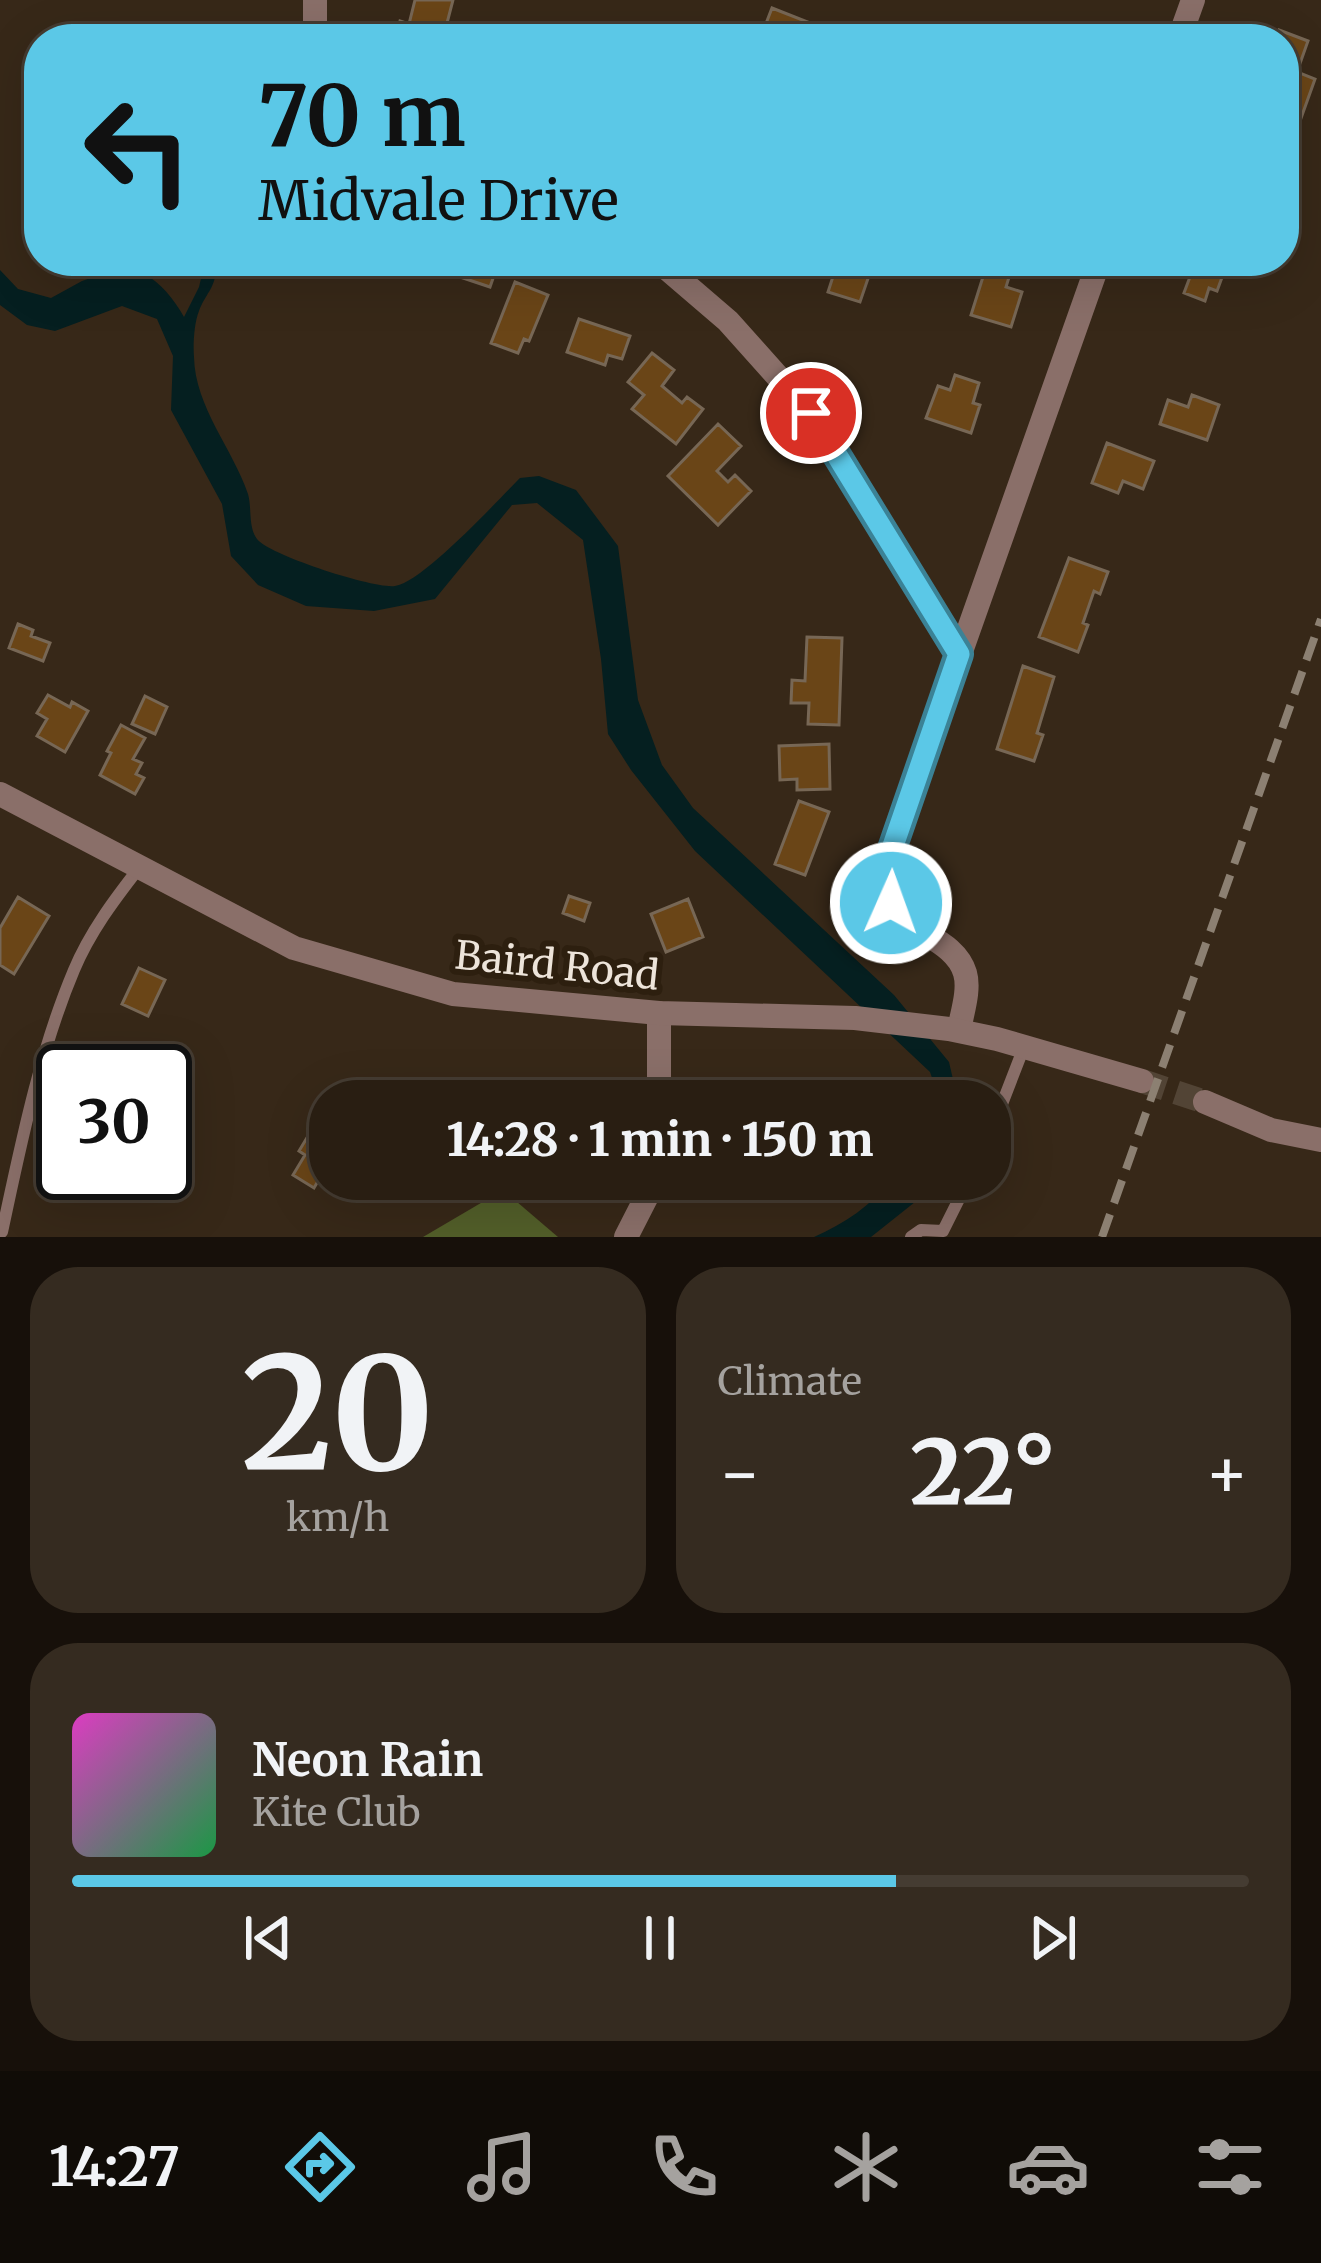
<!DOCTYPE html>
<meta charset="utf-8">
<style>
:root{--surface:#291e12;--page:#352b20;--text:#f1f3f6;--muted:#a5a29f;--line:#453c32;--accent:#5bc8e7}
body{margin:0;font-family:Merriweather,serif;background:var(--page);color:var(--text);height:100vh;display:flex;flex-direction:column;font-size:45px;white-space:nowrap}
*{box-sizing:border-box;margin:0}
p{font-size:39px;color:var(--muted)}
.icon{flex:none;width:66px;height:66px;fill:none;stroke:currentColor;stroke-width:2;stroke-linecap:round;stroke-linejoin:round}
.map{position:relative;height:1237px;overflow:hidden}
.details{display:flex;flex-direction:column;gap:30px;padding:30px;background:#17100a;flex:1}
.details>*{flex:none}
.guide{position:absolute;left:24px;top:24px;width:1275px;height:252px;border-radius:48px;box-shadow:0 12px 48px #0002,0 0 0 3px var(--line);background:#5bc8e7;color:#111;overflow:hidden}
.speed{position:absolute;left:36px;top:1044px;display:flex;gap:24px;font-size:60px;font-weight:700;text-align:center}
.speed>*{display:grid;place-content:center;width:156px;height:156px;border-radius:50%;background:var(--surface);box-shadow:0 12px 48px #0002,0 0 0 3px var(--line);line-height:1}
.speed .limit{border:6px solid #111;border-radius:18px;background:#fff;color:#111}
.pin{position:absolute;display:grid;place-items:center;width:102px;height:102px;color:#fff;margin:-51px;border:6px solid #fff;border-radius:50%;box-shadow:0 3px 12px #0007}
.me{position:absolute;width:132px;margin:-66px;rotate:2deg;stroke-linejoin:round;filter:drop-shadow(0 0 9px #0008)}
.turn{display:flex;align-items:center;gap:42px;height:252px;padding:0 36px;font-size:54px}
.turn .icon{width:156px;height:156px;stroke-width:2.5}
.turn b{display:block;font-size:84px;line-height:102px}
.big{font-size:90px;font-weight:800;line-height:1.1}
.details .tile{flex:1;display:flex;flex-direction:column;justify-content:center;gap:18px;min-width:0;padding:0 42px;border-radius:48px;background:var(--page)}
.details .dial{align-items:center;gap:0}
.dial b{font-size:156px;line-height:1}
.song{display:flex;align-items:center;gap:36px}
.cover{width:144px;height:144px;border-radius:18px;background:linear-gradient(135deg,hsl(310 70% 55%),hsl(140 70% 35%))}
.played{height:12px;border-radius:6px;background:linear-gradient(90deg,var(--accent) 70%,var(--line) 70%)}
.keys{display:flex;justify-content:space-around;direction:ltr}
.heat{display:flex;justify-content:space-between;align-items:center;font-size:66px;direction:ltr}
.details .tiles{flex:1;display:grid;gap:30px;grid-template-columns:1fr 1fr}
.tile:last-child{grid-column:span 2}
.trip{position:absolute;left:309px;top:1080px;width:702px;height:120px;border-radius:48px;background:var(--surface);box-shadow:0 12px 48px #0002,0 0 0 3px var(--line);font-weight:800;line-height:120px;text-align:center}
.menu{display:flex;height:192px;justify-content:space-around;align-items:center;background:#100c07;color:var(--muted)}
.menu .icon{width:84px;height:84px}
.menu .current{color:var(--accent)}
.menu b{font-size:54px;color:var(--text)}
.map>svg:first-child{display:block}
.forest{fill:#525e29}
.water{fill:#051f20}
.building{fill:#6a4517;stroke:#776755;stroke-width:3}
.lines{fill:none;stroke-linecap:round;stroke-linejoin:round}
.tertiary-tunnel{stroke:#524435;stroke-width:24;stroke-dasharray:24 12;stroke-linecap:butt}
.service{stroke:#8a6f69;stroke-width:12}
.minor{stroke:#8a6f69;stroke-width:24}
.tertiary{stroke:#8a6f69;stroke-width:24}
.rail{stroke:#8c8072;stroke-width:8;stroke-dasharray:24 12;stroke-linecap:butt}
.route-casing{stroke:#3b8296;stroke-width:30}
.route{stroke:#5bc8e7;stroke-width:21}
.labels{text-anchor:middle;stroke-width:12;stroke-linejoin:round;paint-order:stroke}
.street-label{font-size:39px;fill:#ede4da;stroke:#2d1f0f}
</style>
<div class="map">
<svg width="1321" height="1237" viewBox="0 0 1321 1237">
<rect width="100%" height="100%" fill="#372818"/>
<path class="forest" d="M 503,1190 L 558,1237 L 423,1237 Z"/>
<path class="water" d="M 129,261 L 153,261 L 143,273 C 162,284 173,298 184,317 L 199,287 L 203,270 L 196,261 L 214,261 C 220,284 206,292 199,311 C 194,323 193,345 194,357 C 195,407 233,449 248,494 C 252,508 248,527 257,539 C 269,555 374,589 395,586 C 423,582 497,501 520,478 L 539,476 L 576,490 L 618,546 L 638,700 L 662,765 L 693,808 L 894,995 L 949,1062 L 958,1101 L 940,1101 L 930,1072 L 695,851 L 631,770 L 608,734 L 601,659 L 583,540 L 537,503 L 512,505 L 435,599 L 374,611 L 306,606 L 258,585 L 231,556 L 222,504 L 171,410 L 173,356 L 157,319 L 122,306 L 55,331 L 27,325 L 0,305 L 0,270 L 18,289 L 51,298 L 82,281 L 122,267 Z
M 892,1179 L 931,1179 L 915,1202 L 871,1237 L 814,1237 C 844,1224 872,1205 892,1179 Z"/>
<path class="building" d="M 415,0 L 453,0 L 446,27 L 438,25 L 436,32 L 442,34 L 441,39 L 395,39 L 400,21 L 409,24 Z
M 772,8 L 818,26 L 813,39 L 760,39 Z
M 1279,30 L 1308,41 L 1297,72 L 1315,79 L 1300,121 L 1284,115 L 1284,39 L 1276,39 Z
M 455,261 L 499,261 L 490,287 L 451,274 Z
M 838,261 L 874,261 L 860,302 L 828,292 Z
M 988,261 L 1013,264 L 1006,287 L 1022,292 L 1011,327 L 971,315 Z
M 1196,261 L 1228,261 L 1217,291 L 1209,288 L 1205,301 L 1184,293 Z
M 515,282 L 548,295 L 529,341 L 524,339 L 518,353 L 491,343 Z
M 579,319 L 630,336 L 622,359 L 608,355 L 605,365 L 567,352 Z
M 652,353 L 674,370 L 662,386 L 682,403 L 687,397 L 703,409 L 676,444 L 632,409 L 644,395 L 628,382 Z
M 955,375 L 979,383 L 973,403 L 980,405 L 971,433 L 926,418 L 938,386 L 950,390 Z
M 1192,395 L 1219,405 L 1207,440 L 1160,424 L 1168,400 L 1188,407 Z
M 718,424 L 741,446 L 717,471 L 728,482 L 735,475 L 751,491 L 718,525 L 668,476 Z
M 1107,443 L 1154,461 L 1143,489 L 1123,481 L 1118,493 L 1092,483 Z
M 1069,558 L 1108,572 L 1100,594 L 1094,591 L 1083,623 L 1088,625 L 1078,652 L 1039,637 Z
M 18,624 L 33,630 L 31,636 L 50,643 L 43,661 L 9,648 Z
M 807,637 L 842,638 L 839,725 L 808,724 L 809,703 L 791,703 L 792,680 L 805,681 Z
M 1023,666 L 1054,677 L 1037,733 L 1043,735 L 1034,761 L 997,749 Z
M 48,695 L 70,707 L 72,702 L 88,711 L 65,752 L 37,736 L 47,719 L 37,713 Z
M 145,696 L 167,707 L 155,734 L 132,724 Z
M 121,725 L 145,738 L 133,759 L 142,763 L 136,774 L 144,778 L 135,794 L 100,775 L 111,753 L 107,751 Z
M 829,744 L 830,789 L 797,790 L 797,779 L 780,780 L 779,746 Z
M 799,801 L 829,812 L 805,875 L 775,864 Z
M 569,896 L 590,903 L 584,921 L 563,913 Z
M 18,897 L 49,916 L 14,974 L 0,965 L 0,928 Z
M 688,899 L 703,937 L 666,952 L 651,914 Z
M 139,968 L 165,980 L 148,1016 L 122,1004 Z
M 134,1046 L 153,1050 L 148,1071 L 128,1071 Z
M 317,1121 L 330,1128 L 330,1179 L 344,1179 L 336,1192 L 318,1181 L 314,1188 L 293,1175 L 305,1155 L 299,1151 Z"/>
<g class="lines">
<path class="tertiary-tunnel" d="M 1142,1081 L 1205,1102"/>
<path class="service" d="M 990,1135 L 1024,1047
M 2,1232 C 21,1144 39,1053 74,970 C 90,932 114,900 139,868
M 911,1237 L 921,1230 L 943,1231 L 969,1179"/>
<path class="minor" d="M 315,0 L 315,39
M 1179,39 L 1193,0
M 658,261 L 728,321 L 811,414 L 959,654
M 659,1013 L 659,1101
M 959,1030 C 962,1013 970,990 965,973 C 954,937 904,933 890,900 C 886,892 885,880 883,872 L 1099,261
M 626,1237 L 649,1192 L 652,1179"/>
<path class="tertiary" d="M 0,794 L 294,948 L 453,994 L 659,1013 L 855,1018 L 949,1029 L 997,1039 L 1142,1081
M 1205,1102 L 1271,1130 L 1321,1140"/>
<path class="rail" d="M 1102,1237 L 1321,619"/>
</g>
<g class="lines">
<defs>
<path id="route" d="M 811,413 L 959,654 L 884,872 L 891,903"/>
</defs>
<use href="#route" class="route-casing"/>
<use href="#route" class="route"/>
</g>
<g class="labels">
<g class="street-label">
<text transform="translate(557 965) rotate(6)" y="14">Baird Road</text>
</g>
</g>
</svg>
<div class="speed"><div class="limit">30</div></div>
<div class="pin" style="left:811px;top:413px;background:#d93025"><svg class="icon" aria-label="arrive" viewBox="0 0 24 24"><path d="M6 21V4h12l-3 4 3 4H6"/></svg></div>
<svg class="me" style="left:891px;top:903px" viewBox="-20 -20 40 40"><circle r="17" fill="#5bc8e7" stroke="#fff" stroke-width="3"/><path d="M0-11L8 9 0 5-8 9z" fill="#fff"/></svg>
<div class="trip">14:28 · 1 min · 150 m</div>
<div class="guide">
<div class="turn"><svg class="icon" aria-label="left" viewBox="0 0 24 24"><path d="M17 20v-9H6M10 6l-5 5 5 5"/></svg><div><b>70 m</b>Midvale Drive</div></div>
</div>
</div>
<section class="details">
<div class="tiles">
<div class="tile dial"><b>20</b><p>km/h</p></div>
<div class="tile"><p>Climate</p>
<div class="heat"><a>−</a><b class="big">22°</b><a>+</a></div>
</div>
<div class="tile">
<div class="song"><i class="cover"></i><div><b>Neon Rain</b><p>Kite Club</p></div></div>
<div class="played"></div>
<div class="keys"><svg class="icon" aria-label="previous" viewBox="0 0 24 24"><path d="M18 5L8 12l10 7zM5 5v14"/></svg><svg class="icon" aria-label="pause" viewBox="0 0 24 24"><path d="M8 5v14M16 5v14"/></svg><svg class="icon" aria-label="next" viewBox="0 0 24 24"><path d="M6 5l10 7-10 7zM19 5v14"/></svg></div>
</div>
</div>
</section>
<nav class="menu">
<b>14:27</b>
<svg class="icon current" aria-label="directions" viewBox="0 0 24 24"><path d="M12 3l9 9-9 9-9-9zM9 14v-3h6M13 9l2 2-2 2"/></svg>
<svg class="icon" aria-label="music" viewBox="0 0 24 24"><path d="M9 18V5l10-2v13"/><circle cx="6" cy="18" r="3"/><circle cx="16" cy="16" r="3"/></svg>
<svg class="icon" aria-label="phone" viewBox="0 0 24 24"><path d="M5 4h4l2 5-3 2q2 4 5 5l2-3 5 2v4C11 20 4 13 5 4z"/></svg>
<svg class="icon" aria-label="climate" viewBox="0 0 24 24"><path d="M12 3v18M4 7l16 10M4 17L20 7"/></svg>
<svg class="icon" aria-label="car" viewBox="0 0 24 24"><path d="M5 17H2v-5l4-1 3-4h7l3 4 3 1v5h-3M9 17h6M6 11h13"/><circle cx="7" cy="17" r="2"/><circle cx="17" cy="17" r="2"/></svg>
<svg class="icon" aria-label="filters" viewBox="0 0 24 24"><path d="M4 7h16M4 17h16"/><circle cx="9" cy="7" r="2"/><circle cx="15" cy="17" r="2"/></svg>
</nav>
